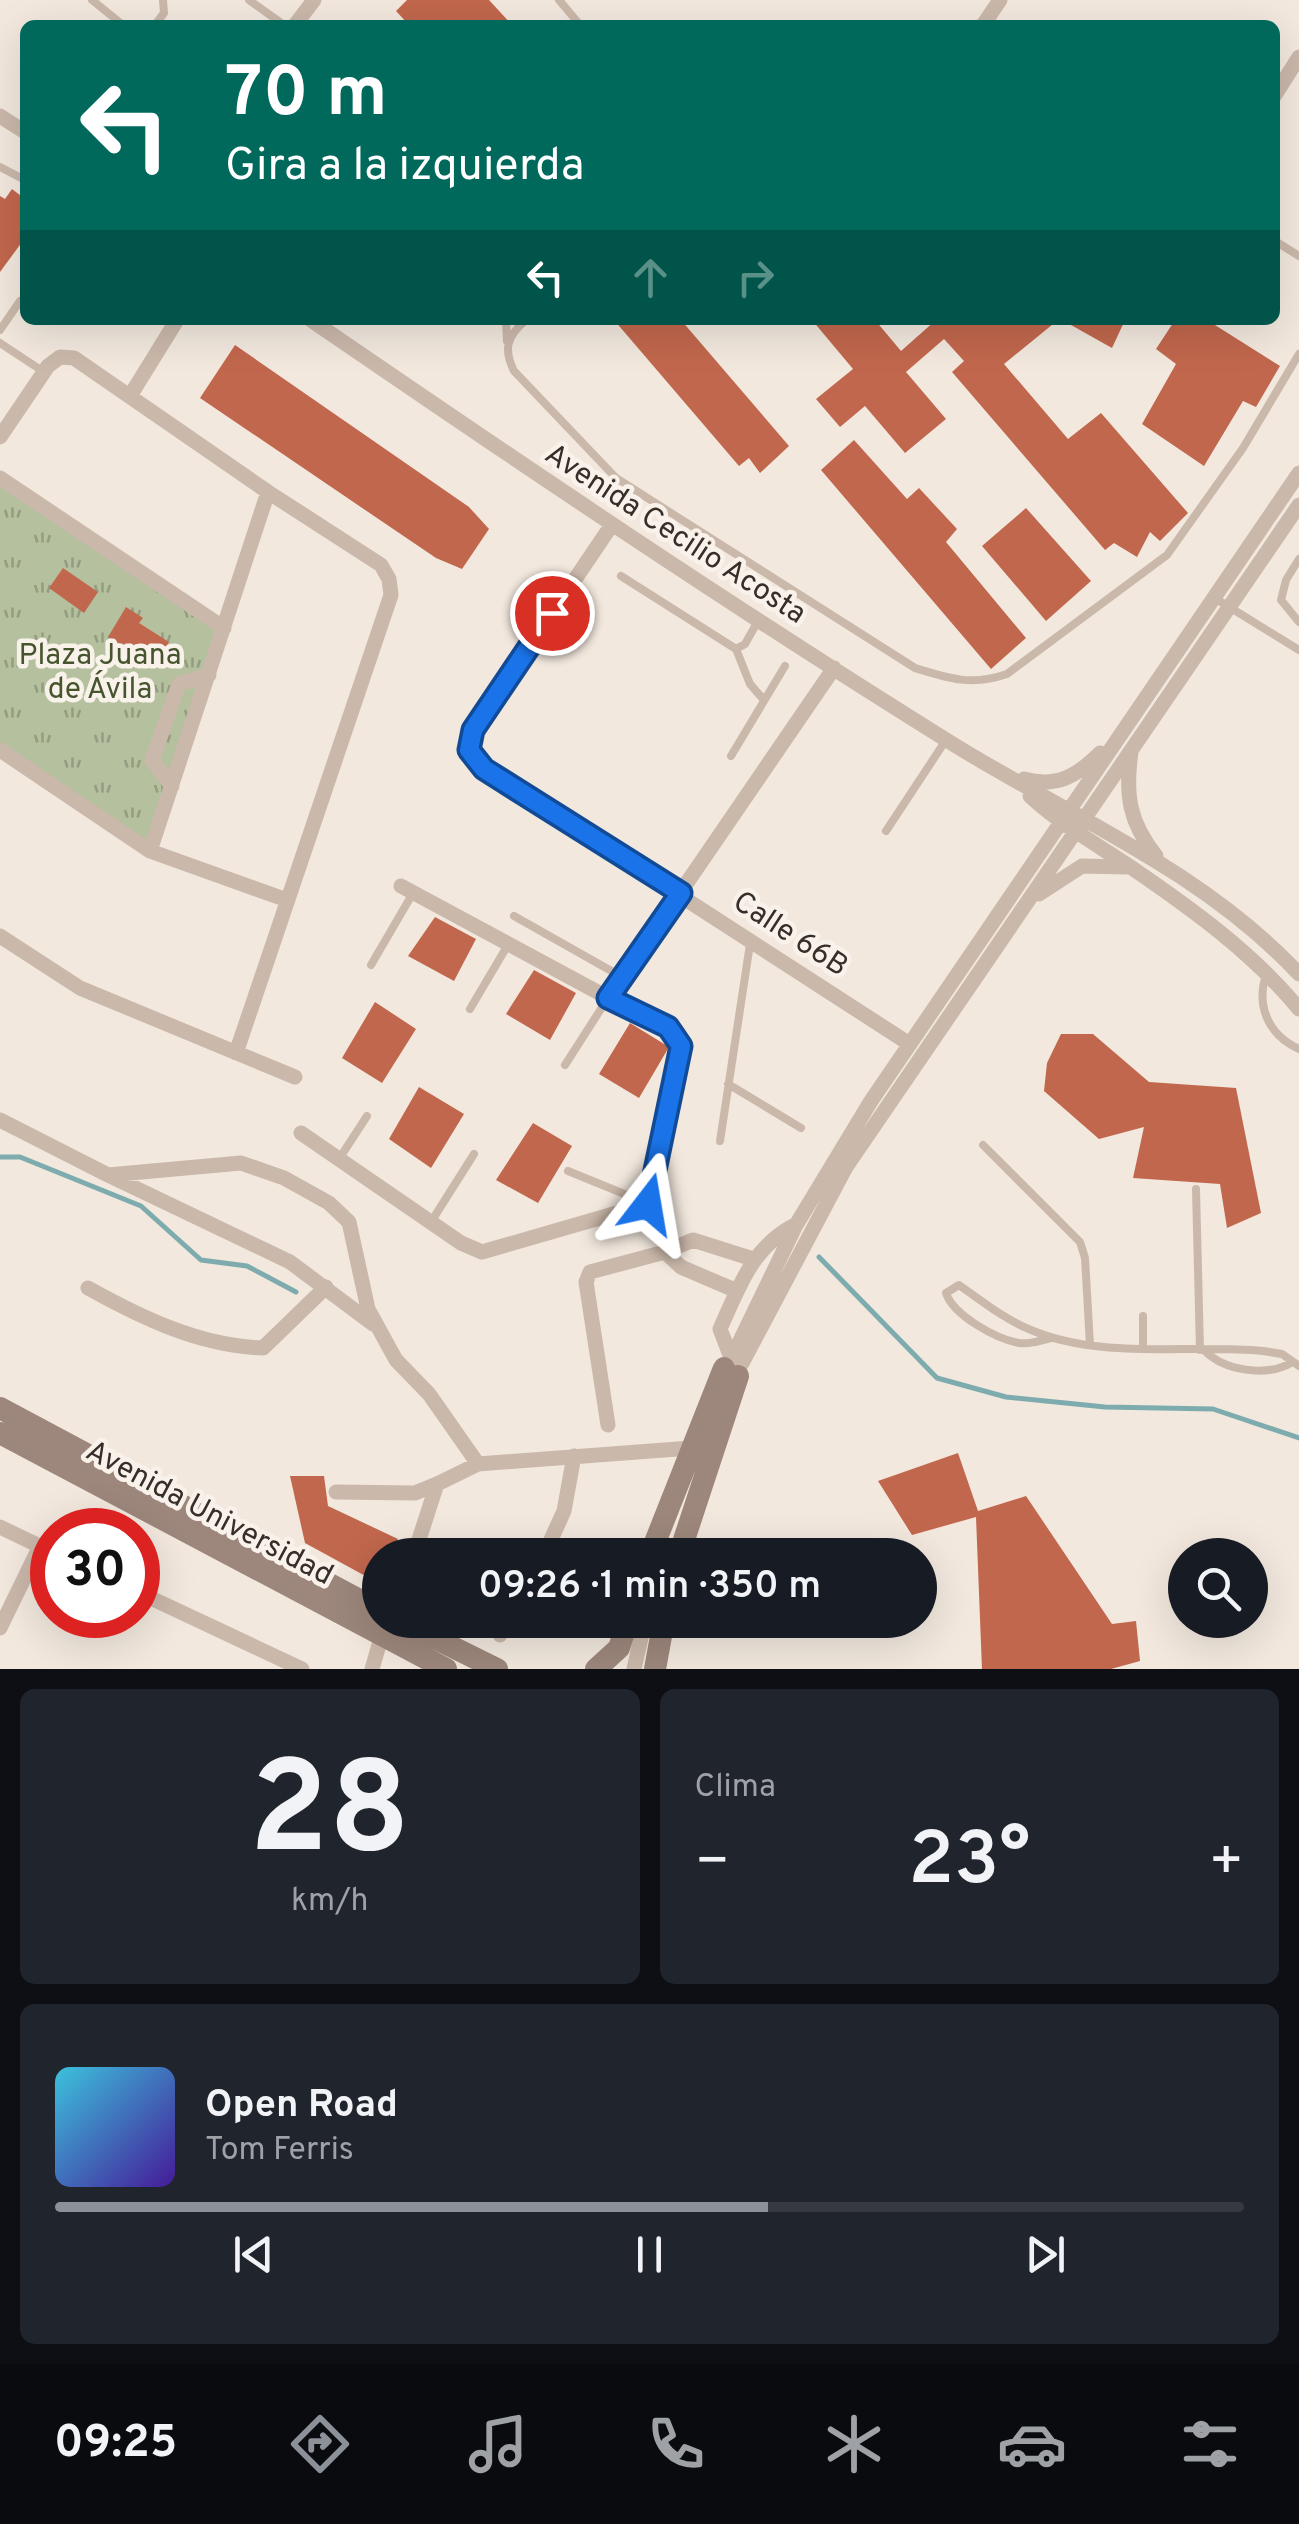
<!DOCTYPE html>
<html lang="es">
<meta charset="utf-8">
<style>
:root{--surface:#171b24;--page:#20242c;--text:#f1f3f6;--muted:#9ea1a6;--line:#363941;--accent:#8c9099}
body{margin:0;font-family:Overpass,sans-serif;background:var(--page);color:var(--text);height:100vh;display:flex;flex-direction:column;font-size:38px;white-space:nowrap}
*{box-sizing:border-box;margin:0}
p{font-size:32px;color:var(--muted)}
.icon{flex:none;width:55px;height:55px;fill:none;stroke:currentColor;stroke-width:2;stroke-linecap:round;stroke-linejoin:round}
.map{position:relative;height:1669px;overflow:hidden}
.side{display:flex;flex-direction:column;gap:20px;padding:20px;background:#0d0f14;flex:1}
.side>*{flex:none}
.guide{position:absolute;left:20px;top:20px;width:1260px;height:305px;border-radius:15px;box-shadow:0 10px 40px #0002;background:#00695c;color:#fff;overflow:hidden}
.buttons{position:absolute;left:1168px;top:1538px;display:grid;gap:20px}
.buttons a{display:grid;place-items:center;width:100px;height:100px;border-radius:50%;background:var(--surface);box-shadow:0 10px 40px #0002;font-size:50px}
.speed{position:absolute;left:30px;top:1508px;display:flex;gap:20px;font-size:50px;font-weight:700;text-align:center}
.speed>*{display:grid;place-content:center;width:130px;height:130px;border-radius:50%;background:var(--surface);box-shadow:0 10px 40px #0002;line-height:1}
.speed .limit{border:15px solid #d22;background:#fff;color:#111}
.pin{position:absolute;display:grid;place-items:center;width:85px;height:85px;color:#fff;margin:-42px;border:5px solid #fff;border-radius:50%;box-shadow:0 2px 10px #0007}
.me{position:absolute;width:110px;margin:-55px;rotate:14deg;stroke-linejoin:round;filter:drop-shadow(0 0 8px #0008)}
.turn{display:flex;align-items:center;gap:35px;height:210px;padding:0 40px;font-size:45px}
.turn .icon{width:130px;height:130px;stroke-width:2.5}
.turn b{display:block;font-size:70px;line-height:85px}
.lanes{display:flex;align-items:center;height:95px;padding:0 40px;background:#0003;justify-content:center;gap:50px;direction:ltr}
.lanes .off{opacity:.35}
.big{font-size:75px;font-weight:600;line-height:1.1}
.side .widget{flex:1;display:flex;flex-direction:column;justify-content:center;gap:15px;min-width:0;padding:0 35px;border-radius:15px;background:var(--page)}
.side .dial{align-items:center;gap:0}
.dial b{font-size:130px;line-height:1}
.song{display:flex;align-items:center;gap:30px}
.cover{width:120px;height:120px;border-radius:15px;background:linear-gradient(135deg,hsl(190 70% 55%),hsl(260 70% 35%))}
.played{height:10px;border-radius:5px;background:linear-gradient(90deg,var(--accent) 60%,var(--line) 60%)}
.keys{display:flex;justify-content:space-around;direction:ltr}
.heat{display:flex;justify-content:space-between;align-items:center;font-size:55px;direction:ltr}
.side .tiles{flex:1;display:grid;gap:20px;grid-template-columns:1fr 1fr}
.widget:last-child{grid-column:span 2}
.trip{position:absolute;left:362px;top:1538px;width:575px;height:100px;border-radius:50px;background:var(--surface);box-shadow:0 10px 40px #0002;font-weight:600;line-height:100px;text-align:center}
.menu{display:flex;height:160px;justify-content:space-around;align-items:center;background:#090b0e;color:var(--muted)}
.menu .icon{width:70px;height:70px}
.menu .active{color:var(--accent)}
.menu b{font-size:45px;color:var(--text)}
.map>svg:first-child{display:block}
.park{fill:url(#park-tufts)}
.lines{fill:none;stroke-linecap:round;stroke-linejoin:round}
.stream{stroke:#7eacae;stroke-width:5}
.building{fill:#c1674d}
.lane{stroke:#cab8aa;stroke-width:8}
.street{stroke:#cab8aa;stroke-width:15}
.secondary{stroke:#9d877c;stroke-width:22}
.route-casing{stroke:#114b97;stroke-width:25}
.route{stroke:#1a73e8;stroke-width:18}
.labels{text-anchor:middle;stroke-width:9;stroke-linejoin:round;paint-order:stroke}
.street-label{font-size:30px;fill:#372e29;stroke:#f9f2eb}
.park-label{font-size:30px;fill:#47552e;stroke:#f9f2eb}
</style>
<div class="map">
<svg width="1299" height="1669" viewBox="0 0 1299 1669">
<defs>
<pattern id="park-tufts" width="24" height="20" patternUnits="userSpaceOnUse" patternTransform="scale(2.5)"><rect width="24" height="20" fill="#b5c09e"/><path d="M3 7l-1-3M5 7V3M7 7l1-3M15 17l-1-3M17 17v-4M19 17l1-3" fill="none" stroke="#949c81"/></pattern>
</defs>
<rect width="100%" height="100%" fill="#f2e8de"/>
<path class="park" d="M 0,482 L 220,630 L 149,846 L 0,746 Z"/>
<g class="lines">
<path class="stream" d="M 0,1157 L 20,1157 L 141,1206 L 201,1260 L 247,1266 L 296,1292
M 819,1257 L 937,1378 L 1006,1397 L 1105,1407 L 1213,1409 L 1299,1438"/>
</g>
<path class="building" d="M 407,0 L 489,0 L 512,25 L 409,25 L 396,11 Z
M 12,189 L 25,199 L 25,238 L 0,272 L 0,196 L 5,199 Z
M 614,320 L 681,320 L 789,446 L 760,473 L 749,458 L 739,466 Z
M 812,320 L 875,320 L 901,351 L 936,320 L 1058,320 L 1004,364 L 1068,439 L 1101,413 L 1188,513 L 1160,541 L 1150,532 L 1137,557 L 1114,543 L 1105,550 L 952,372 L 964,361 L 944,339 L 906,372 L 946,419 L 905,453 L 865,406 L 840,427 L 816,399 L 853,369 Z
M 1062,320 L 1125,320 L 1112,348 Z
M 1175,320 L 1207,320 L 1280,366 L 1256,407 L 1243,401 L 1204,466 L 1142,424 L 1176,364 L 1156,349 Z
M 235,345 L 469,507 L 489,529 L 462,569 L 436,558 L 200,398 Z
M 854,440 L 907,499 L 919,488 L 957,529 L 946,542 L 1026,638 L 991,669 L 821,470 Z
M 1026,508 L 1091,581 L 1046,621 L 982,546 Z
M 63,568 L 98,592 L 84,613 L 49,588 Z
M 126,607 L 143,618 L 139,623 L 169,642 L 156,664 L 108,637 Z
M 435,917 L 476,939 L 454,981 L 408,956 Z
M 534,970 L 576,993 L 550,1040 L 506,1014 Z
M 375,1002 L 416,1029 L 382,1083 L 342,1058 Z
M 630,1023 L 669,1047 L 639,1098 L 599,1074 Z
M 1061,1034 L 1093,1034 L 1149,1082 L 1236,1088 L 1261,1213 L 1227,1228 L 1220,1184 L 1133,1178 L 1144,1127 L 1099,1139 L 1044,1091 L 1047,1063 Z
M 419,1087 L 464,1114 L 431,1168 L 389,1139 Z
M 533,1123 L 572,1146 L 538,1203 L 496,1180 Z
M 958,1453 L 978,1511 L 1026,1496 L 1112,1624 L 1136,1621 L 1140,1661 L 1111,1669 L 982,1669 L 976,1517 L 912,1535 L 878,1481 Z
M 290,1476 L 324,1476 L 328,1506 L 398,1539 L 390,1555 L 380,1555 L 380,1584 L 305,1543 Z"/>
<g class="lines">
<path class="lane" d="M 92,0 L 123,25
M 249,0 L 284,25
M 559,0 L 580,25
M 155,25 L 164,13 L 163,0
M 0,167 L 25,180
M 1275,241 L 1299,256
M 506,320 L 507,341
M 526,320 C 507,336 503,349 514,371 L 616,478 L 915,668 C 950,679 972,686 1007,674 L 1167,555 L 1243,448 L 1299,354
M 0,330 L 20,301
M 0,343 L 44,372
M 1299,559 L 1286,580 L 1281,600 L 1299,622
M 621,576 L 736,649 L 745,644 L 758,621
M 1213,597 L 1299,650
M 736,649 L 750,684 L 764,700
M 731,756 L 785,666
M 886,831 L 946,740
M 514,916 L 622,977
M 371,965 L 413,893
M 1267,972 C 1255,1005 1268,1035 1299,1049
M 470,1009 L 509,943
M 565,1065 L 608,998
M 728,1084 L 801,1128
M 720,1141 L 750,944
M 983,1145 L 1080,1242 L 1085,1258 L 1090,1345
M 339,1159 L 367,1116
M 568,1171 L 644,1202
M 1196,1189 L 1200,1350
M 431,1222 L 474,1154
M 1143,1316 L 1143,1347
M 1052,1338 C 1041,1340 1029,1345 1019,1343 C 996,1339 953,1315 946,1293 L 959,1285 C 983,1302 1004,1319 1031,1330 C 1102,1360 1188,1344 1263,1351 L 1282,1354 L 1299,1366
M 1204,1350 C 1224,1371 1266,1377 1291,1363"/>
<path class="street" d="M 295,25 L 314,0
M 983,25 L 1000,0
M 1275,95 L 1299,57
M 0,116 L 25,132
M 311,320 C 521,464 731,606 948,741 C 1068,816 1201,869 1299,974
M 130,396 L 177,320
M 0,437 L 48,366 L 60,357 L 74,358 L 268,492 L 150,851
M 0,478 L 224,628
M 611,526 L 473,730 L 469,750 L 484,769 L 908,1043
M 0,750 L 150,851 L 287,900
M 1131,752 C 1125,795 1129,822 1156,856
M 1024,779 C 1057,788 1077,776 1100,753
M 172,786 L 152,760 L 179,684 L 209,675
M 1030,796 C 1061,825 1098,845 1132,868 C 1192,909 1253,953 1299,1009
M 1039,894 L 1082,866 L 1127,867
M 0,936 L 80,988 L 295,1077
M 608,998 L 834,668
M 236,1053 L 391,595 L 389,579 L 381,565 L 268,492
M 0,1120 L 108,1175 L 241,1163 L 284,1178 L 329,1203 L 349,1222 L 368,1309 L 396,1360 L 429,1394 L 478,1464 L 691,1448
M 301,1133 L 461,1243 L 482,1252 L 648,1204 L 681,1046 L 679,1036 L 401,886
M 108,1175 L 290,1262 L 373,1324
M 665,1252 L 693,1240 L 753,1259
M 88,1288 C 142,1318 200,1346 263,1348 L 326,1287
M 730,1355 L 720,1329 C 739,1287 752,1247 795,1225
M 724,1374 L 796,1225 L 871,1101 L 1299,473
M 732,1382 L 846,1167 L 1299,505
M 608,1425 L 586,1282 L 590,1272 L 665,1252 L 681,1267 L 737,1291
M 336,1492 L 415,1493 L 437,1484
M 0,1527 L 52,1552
M 414,1555 L 437,1484 L 478,1464
M 544,1555 L 564,1511 L 574,1456
M 138,1592 L 302,1669
M 0,1628 L 40,1546
M 500,1635 L 508,1620
M 372,1669 L 381,1638
M 634,1669 L 645,1620"/>
<path class="secondary" d="M 0,1408 L 380,1611
M 0,1433 L 446,1669
M 650,1555 L 724,1368
M 679,1555 L 738,1376
M 398,1620 L 497,1669
M 596,1669 L 619,1648 L 628,1620
M 655,1669 L 664,1620"/>
</g>
<g class="lines">
<defs>
<path id="route" d="M 552,613 L 473,730 L 469,750 L 484,769 L 681,893 L 608,998 L 668,1027 L 681,1046 L 648,1204"/>
</defs>
<use href="#route" class="route-casing"/>
<use href="#route" class="route"/>
</g>
<g class="labels">
<g class="street-label">
<text transform="translate(676 533) rotate(33)" y="10">Avenida Cecilio Acosta</text>
<text transform="translate(791 933) rotate(33)" y="10">Calle 66B</text>
<text transform="translate(210 1512) rotate(28)" y="10">Avenida Universidad</text>
</g>
<g class="park-label">
<text x="100" y="664">Plaza Juana<tspan x="100" dy="34">de Ávila</tspan></text>
</g>
</g>
</svg>
<div class="buttons">
<a><svg class="icon" aria-label="search" viewBox="0 0 24 24"><circle cx="10" cy="10" r="6"/><path d="M15 15l6 6"/></svg></a>
</div>
<div class="speed"><div class="limit">30</div></div>
<div class="pin" style="left:552px;top:613px;background:#d93025"><svg class="icon" aria-label="arrive" viewBox="0 0 24 24"><path d="M6 21V4h12l-3 4 3 4H6"/></svg></div>
<svg class="me" style="left:648px;top:1204px" viewBox="-20 -20 40 40"><path d="M0-17L14 15 0 8-14 15z" fill="#1a73e8" stroke="#fff" stroke-width="4"/></svg>
<div class="trip">09:26 · 1 min · 350 m</div>
<div class="guide">
<div class="turn"><svg class="icon" aria-label="left" viewBox="0 0 24 24"><path d="M17 20v-9H6M10 6l-5 5 5 5"/></svg><div><b>70 m</b>Gira a la izquierda</div></div>
<div class="lanes"><svg class="icon" aria-label="left" viewBox="0 0 24 24"><path d="M17 20v-9H6M10 6l-5 5 5 5"/></svg><svg class="icon off" aria-label="ahead" viewBox="0 0 24 24"><path d="M12 20V5M6 11l6-6 6 6"/></svg><svg class="icon off" aria-label="right" viewBox="0 0 24 24"><path d="M7 20v-9h11M14 6l5 5-5 5"/></svg></div>
</div>
</div>
<section class="side">
<div class="tiles">
<div class="widget dial"><b>28</b><p>km/h</p></div>
<div class="widget"><p>Clima</p>
<div class="heat"><a>−</a><b class="big">23°</b><a>+</a></div>
</div>
<div class="widget">
<div class="song"><i class="cover"></i><div><b>Open Road</b><p>Tom Ferris</p></div></div>
<div class="played"></div>
<div class="keys"><svg class="icon" aria-label="previous" viewBox="0 0 24 24"><path d="M18 5L8 12l10 7zM5 5v14"/></svg><svg class="icon" aria-label="pause" viewBox="0 0 24 24"><path d="M8 5v14M16 5v14"/></svg><svg class="icon" aria-label="next" viewBox="0 0 24 24"><path d="M6 5l10 7-10 7zM19 5v14"/></svg></div>
</div>
</div>
</section>
<nav class="menu">
<b>09:25</b>
<svg class="icon active" aria-label="directions" viewBox="0 0 24 24"><path d="M12 3l9 9-9 9-9-9zM9 14v-3h6M13 9l2 2-2 2"/></svg>
<svg class="icon" aria-label="music" viewBox="0 0 24 24"><path d="M9 18V5l10-2v13"/><circle cx="6" cy="18" r="3"/><circle cx="16" cy="16" r="3"/></svg>
<svg class="icon" aria-label="phone" viewBox="0 0 24 24"><path d="M5 4h4l2 5-3 2q2 4 5 5l2-3 5 2v4C11 20 4 13 5 4z"/></svg>
<svg class="icon" aria-label="climate" viewBox="0 0 24 24"><path d="M12 3v18M4 7l16 10M4 17L20 7"/></svg>
<svg class="icon" aria-label="car" viewBox="0 0 24 24"><path d="M5 17H2v-5l4-1 3-4h7l3 4 3 1v5h-3M9 17h6M6 11h13"/><circle cx="7" cy="17" r="2"/><circle cx="17" cy="17" r="2"/></svg>
<svg class="icon" aria-label="filters" viewBox="0 0 24 24"><path d="M4 7h16M4 17h16"/><circle cx="9" cy="7" r="2"/><circle cx="15" cy="17" r="2"/></svg>
</nav>
